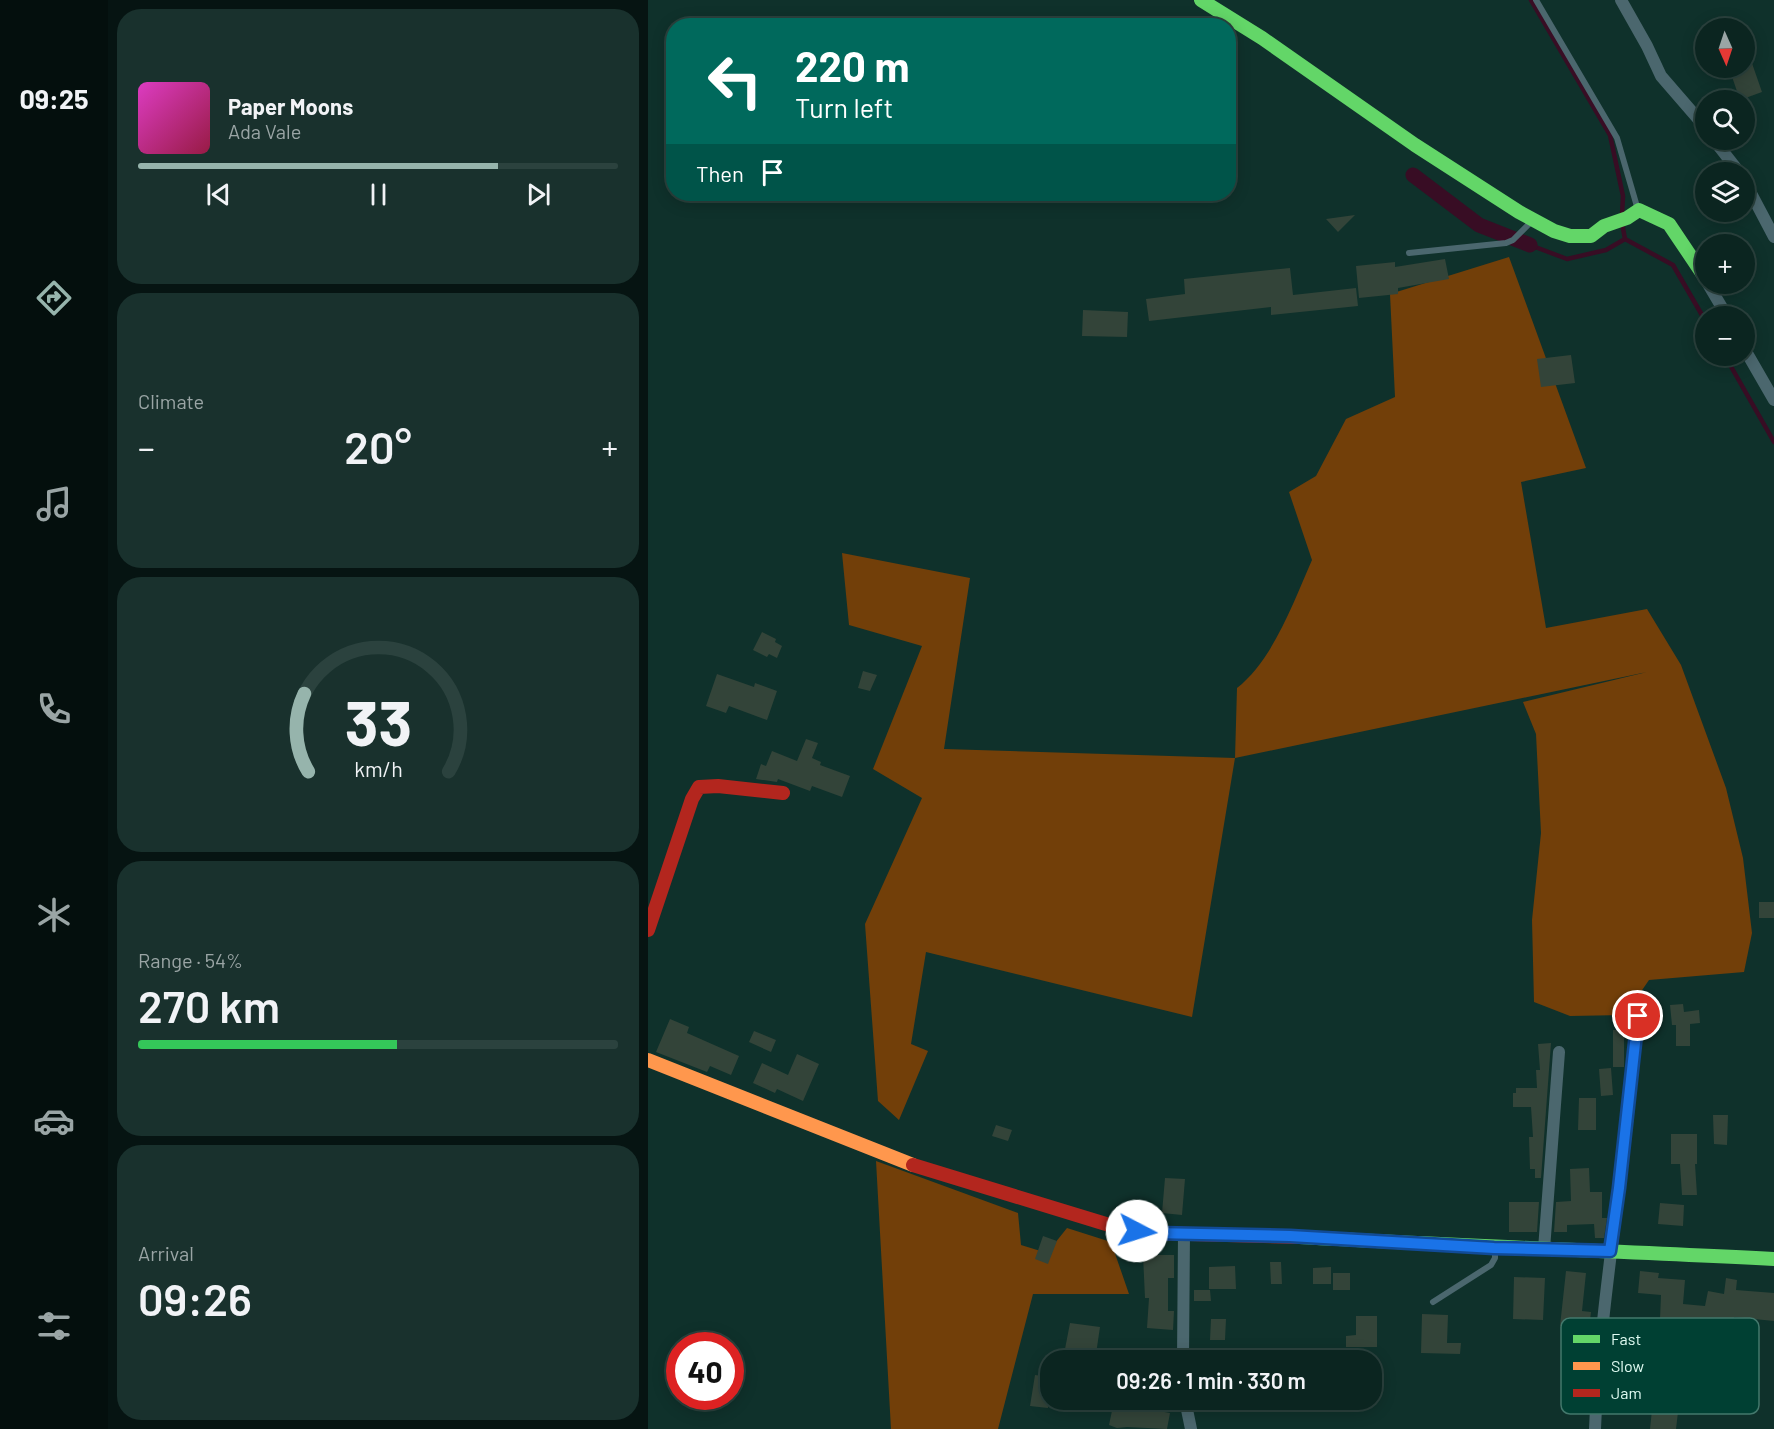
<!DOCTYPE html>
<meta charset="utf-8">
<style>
:root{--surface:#0b2520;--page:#19312d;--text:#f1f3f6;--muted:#9aa5a5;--line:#2b423e;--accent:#96b4ac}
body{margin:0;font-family:Barlow,sans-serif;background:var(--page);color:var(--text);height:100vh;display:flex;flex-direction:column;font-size:22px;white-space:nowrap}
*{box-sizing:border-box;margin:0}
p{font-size:20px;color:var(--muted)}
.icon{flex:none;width:33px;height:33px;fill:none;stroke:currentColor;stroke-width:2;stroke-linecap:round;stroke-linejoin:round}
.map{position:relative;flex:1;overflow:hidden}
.sheet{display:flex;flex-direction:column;gap:9px;padding:9px;background:#061412;width:540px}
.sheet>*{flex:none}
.top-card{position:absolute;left:18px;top:18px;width:570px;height:183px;border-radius:24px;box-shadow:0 3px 15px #0003,0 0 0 2px var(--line);background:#00695c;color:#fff;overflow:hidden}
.needle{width:39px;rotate:177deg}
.buttons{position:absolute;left:1047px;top:18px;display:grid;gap:12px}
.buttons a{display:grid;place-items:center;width:60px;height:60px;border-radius:50%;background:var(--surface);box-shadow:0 3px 15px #0003,0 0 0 2px var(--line);font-size:30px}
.speed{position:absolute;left:18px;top:1332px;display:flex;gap:12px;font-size:30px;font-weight:700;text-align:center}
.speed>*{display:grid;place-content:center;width:78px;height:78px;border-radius:50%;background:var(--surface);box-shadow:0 3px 15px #0003,0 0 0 2px var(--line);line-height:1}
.speed .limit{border:9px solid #d22;background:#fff;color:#111}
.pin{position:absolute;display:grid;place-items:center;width:51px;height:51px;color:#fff;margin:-26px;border:3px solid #fff;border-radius:50%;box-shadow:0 2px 6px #0007}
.me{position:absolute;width:66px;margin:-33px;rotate:95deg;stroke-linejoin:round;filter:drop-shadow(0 0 4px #0008)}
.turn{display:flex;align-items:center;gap:21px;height:126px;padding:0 30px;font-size:27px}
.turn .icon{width:78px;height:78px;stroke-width:2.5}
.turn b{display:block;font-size:42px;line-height:51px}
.then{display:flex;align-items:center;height:57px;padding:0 30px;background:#0003;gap:12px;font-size:22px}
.big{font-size:45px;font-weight:600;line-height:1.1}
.sheet .widget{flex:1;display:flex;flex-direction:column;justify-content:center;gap:9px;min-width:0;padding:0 21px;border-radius:24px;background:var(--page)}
.sheet .dial{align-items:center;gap:0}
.dial svg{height:156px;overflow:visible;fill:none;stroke:var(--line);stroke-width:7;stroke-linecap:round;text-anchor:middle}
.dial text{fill:var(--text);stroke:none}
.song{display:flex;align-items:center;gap:18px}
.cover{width:72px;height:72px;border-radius:9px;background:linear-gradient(135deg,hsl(310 70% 55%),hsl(340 70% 35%))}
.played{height:6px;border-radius:3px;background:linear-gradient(90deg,var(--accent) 75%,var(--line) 75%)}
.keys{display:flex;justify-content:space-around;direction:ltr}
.heat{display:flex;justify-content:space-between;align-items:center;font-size:33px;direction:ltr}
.charge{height:9px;border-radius:4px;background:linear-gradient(90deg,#34c759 54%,var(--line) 0)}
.trip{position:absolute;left:392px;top:1350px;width:342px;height:60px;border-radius:24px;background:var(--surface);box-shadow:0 3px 15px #0003,0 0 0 2px var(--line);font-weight:600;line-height:60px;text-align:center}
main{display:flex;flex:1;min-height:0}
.dock{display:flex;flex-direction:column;width:108px;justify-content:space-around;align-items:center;background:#040f0d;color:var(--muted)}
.dock .icon{width:42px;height:42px}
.dock .current{color:var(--accent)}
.dock b{font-size:27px;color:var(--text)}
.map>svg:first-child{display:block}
.green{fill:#723f09}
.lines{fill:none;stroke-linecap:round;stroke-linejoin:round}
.stream{stroke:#380d24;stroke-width:4.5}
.canal{stroke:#380d24;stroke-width:15}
.building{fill:#334439}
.lane{stroke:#4b676e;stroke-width:6}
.street{stroke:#4b676e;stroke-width:12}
.fast{stroke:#63d668;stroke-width:14}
.slow{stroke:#ff974d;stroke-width:14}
.jam{stroke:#b3261e;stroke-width:14}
.route-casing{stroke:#114b97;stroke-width:15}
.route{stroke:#1a73e8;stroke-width:10}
.key{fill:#004033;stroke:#43786c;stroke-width:1.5}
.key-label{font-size:16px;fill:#dffbf2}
</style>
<main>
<nav class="dock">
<b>09:25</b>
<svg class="icon current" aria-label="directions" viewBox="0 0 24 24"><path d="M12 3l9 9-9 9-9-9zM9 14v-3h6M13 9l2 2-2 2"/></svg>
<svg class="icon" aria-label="music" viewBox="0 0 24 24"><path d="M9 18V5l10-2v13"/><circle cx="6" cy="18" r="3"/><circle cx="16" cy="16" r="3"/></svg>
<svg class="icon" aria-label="phone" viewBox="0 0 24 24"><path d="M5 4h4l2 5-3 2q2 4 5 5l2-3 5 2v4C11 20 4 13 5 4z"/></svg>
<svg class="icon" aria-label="climate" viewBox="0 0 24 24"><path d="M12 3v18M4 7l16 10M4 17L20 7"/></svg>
<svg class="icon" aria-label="car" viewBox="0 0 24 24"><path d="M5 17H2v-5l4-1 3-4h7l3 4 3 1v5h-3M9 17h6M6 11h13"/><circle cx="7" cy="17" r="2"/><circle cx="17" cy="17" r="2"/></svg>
<svg class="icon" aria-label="filters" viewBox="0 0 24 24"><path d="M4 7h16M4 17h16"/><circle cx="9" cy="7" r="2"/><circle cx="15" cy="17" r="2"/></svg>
</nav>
<section class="sheet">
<div class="widget">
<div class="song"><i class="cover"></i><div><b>Paper Moons</b><p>Ada Vale</p></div></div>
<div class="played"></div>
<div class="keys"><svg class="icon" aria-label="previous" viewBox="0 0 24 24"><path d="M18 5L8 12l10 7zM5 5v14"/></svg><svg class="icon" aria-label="pause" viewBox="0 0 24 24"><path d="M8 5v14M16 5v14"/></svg><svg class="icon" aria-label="next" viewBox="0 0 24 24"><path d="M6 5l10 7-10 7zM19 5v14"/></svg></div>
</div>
<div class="widget"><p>Climate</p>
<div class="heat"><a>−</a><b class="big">20°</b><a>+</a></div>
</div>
<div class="widget dial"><svg viewBox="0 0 100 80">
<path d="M14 69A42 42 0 1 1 86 69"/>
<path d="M14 69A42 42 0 0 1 12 29" stroke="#96b4ac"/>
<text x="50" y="56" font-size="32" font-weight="700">33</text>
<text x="50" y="72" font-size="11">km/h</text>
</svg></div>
<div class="widget"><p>Range · 54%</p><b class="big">270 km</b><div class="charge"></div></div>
<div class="widget"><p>Arrival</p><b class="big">09:26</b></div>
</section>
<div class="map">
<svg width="1126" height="1429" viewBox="0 0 1126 1429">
<rect width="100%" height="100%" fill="#0f312b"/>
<path class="green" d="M 861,257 L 938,468 L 873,482 L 898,628 L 999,609 L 1033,665 L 1078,788 L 1095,858 L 1104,933 L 1096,972 L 1001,980 L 977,1015 L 922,1016 L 886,1002 L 884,920 L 893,833 L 888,734 L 875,702 L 999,672 L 587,758 L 544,1017 L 278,952 L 263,1044 L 280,1051 L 251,1120 L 230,1101 L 217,924 L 274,798 L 225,769 L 274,646 L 201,625 L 194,553 L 322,578 L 296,749 L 587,758 L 589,688 C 625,660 646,601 664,560 L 641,492 L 668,476 L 698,419 L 747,397 L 742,294 Z
M 228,1161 L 370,1213 L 373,1245 L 399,1253 L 419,1228 L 463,1242 L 481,1294 L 385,1294 L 350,1429 L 243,1429 Z"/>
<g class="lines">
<path class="stream" d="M 883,0 L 962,135 L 975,196 L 974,215
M 974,223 L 977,239
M 882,245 L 919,259 L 958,250 L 977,239 L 1025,265 L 1058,322
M 1077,356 L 1126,442"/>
<path class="canal" d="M 765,175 L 831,225 L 882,245"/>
</g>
<path class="building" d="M 1096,46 L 1098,46 L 1114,92 L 1092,100 L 1081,68 L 1096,68 Z
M 707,215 L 690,232 L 678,219 Z
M 797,259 L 801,279 L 750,288 L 750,294 L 711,298 L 708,266 L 747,262 L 747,267 Z
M 642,268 L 645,295 L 708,288 L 710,306 L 623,315 L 623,307 L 501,321 L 498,299 L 537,294 L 536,279 Z
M 435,310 L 480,312 L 479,337 L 434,336 Z
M 923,355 L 927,383 L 893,387 L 889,359 Z
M 114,632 L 128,639 L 127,642 L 134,646 L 129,658 L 121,654 L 119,657 L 105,650 Z
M 215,671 L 229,675 L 222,691 L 210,688 Z
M 69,674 L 106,687 L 107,683 L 129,691 L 119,720 L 81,706 L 78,713 L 58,706 Z
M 158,739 L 170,743 L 164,758 L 173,762 L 172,765 L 202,776 L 194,797 L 164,786 L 162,791 L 130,779 L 129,782 L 108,779 L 113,764 L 118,766 L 124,751 L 149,761 Z
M 1111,902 L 1126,902 L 1126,918 L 1111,918 Z
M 1035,1004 L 1036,1012 L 1051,1010 L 1052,1023 L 1042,1024 L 1042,1046 L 1028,1046 L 1028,1025 L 1024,1025 L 1022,1005 Z
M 22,1019 L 41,1027 L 39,1033 L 91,1056 L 83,1075 L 62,1066 L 59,1072 L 8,1052 Z
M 965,1030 L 976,1030 L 976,1067 L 965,1067 Z
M 106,1031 L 128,1040 L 123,1052 L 101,1042 Z
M 903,1043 L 893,1178 L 887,1178 L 887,1169 L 882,1169 L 881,1137 L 885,1137 L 883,1107 L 865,1107 L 865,1093 L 868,1093 L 868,1088 L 889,1088 L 888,1070 L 892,1070 L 890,1044 Z
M 149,1054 L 171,1064 L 155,1101 L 129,1089 L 127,1093 L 105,1083 L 114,1063 L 140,1075 Z
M 963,1068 L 965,1095 L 953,1096 L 951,1069 Z
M 931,1098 L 948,1098 L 948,1130 L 930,1130 Z
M 1065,1115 L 1080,1115 L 1079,1145 L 1066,1144 Z
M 348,1125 L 364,1130 L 360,1141 L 344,1136 Z
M 1023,1134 L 1049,1134 L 1049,1164 L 1047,1164 L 1049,1195 L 1034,1195 L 1032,1164 L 1023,1164 Z
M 941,1168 L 942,1192 L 954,1192 L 954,1218 L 959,1218 L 956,1238 L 947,1238 L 946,1224 L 919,1225 L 919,1232 L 906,1232 L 908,1202 L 923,1201 L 922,1169 Z
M 517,1178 L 537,1179 L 534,1215 L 514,1213 Z
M 861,1202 L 891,1202 L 889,1232 L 861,1232 Z
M 1012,1203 L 1036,1205 L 1035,1226 L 1010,1224 Z
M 395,1236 L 409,1241 L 400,1264 L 387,1259 Z
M 495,1255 L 526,1255 L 526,1278 L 520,1278 L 520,1311 L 526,1311 L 525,1330 L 499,1328 L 501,1298 L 497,1298 Z
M 622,1262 L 633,1262 L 634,1284 L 623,1284 Z
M 587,1266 L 588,1289 L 561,1289 L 561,1267 Z
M 683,1267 L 683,1284 L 665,1284 L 665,1268 Z
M 918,1271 L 938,1273 L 934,1311 L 943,1312 L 941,1329 L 912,1326 Z
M 992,1271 L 1011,1273 L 1010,1278 L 1037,1280 L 1035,1304 L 1057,1306 L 1060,1291 L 1076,1294 L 1078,1278 L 1089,1280 L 1088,1290 L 1126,1293 L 1126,1321 L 1086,1317 L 1085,1328 L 1063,1324 L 1062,1333 L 1040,1330 L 1038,1362 L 1034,1362 L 1032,1384 L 1005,1383 L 1006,1370 L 1012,1371 L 1012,1353 L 1015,1353 L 1018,1320 L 1012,1319 L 1013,1295 L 990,1293 Z
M 685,1273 L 702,1273 L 702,1290 L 685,1290 Z
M 866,1277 L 897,1278 L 895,1320 L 865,1319 Z
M 546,1290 L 562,1290 L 563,1301 L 546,1301 Z
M 774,1314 L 800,1315 L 799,1343 L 813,1343 L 812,1354 L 773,1353 Z
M 708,1316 L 729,1316 L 729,1347 L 698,1347 L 698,1336 L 708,1335 Z
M 563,1319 L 578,1319 L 577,1340 L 562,1340 Z
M 422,1323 L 452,1327 L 448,1354 L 417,1349 Z
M 387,1375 L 402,1377 L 400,1408 L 382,1406 Z
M 472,1404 L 522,1413 L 519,1429 L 479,1427 L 469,1428 L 461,1425 L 465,1406 L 470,1407 Z
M 1004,1410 L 1030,1412 L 1028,1429 L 1002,1429 Z"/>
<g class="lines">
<path class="lane" d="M 888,0 L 969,138 L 990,210
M 761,253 L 858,243 L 865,240 L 884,221
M 785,1302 L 843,1265 L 847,1258 L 847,1248
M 494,1400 L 538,1406"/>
<path class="street" d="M 973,0 L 999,46 L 1013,76 L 1058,128
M 1066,140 L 1091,172
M 1096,180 L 1126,237
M 1060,284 L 1079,316
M 1096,348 L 1126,400
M 896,1249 L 911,1052
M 535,1360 L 536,1233
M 537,1400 L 543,1429
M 947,1429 C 950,1348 961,1269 971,1189 C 979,1131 984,1074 990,1016"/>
<path class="fast" d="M 553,0 L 614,38 L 767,145 L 871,212 L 906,231 L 922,236 L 943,236 L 956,226 L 979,218 L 991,210 L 1021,224 L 1058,279
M 652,1237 C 810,1246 968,1251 1126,1259"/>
<path class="slow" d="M 0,1060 L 265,1165"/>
<path class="jam" d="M 0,930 L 44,799 L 51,787 L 70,786 L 135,793
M 265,1165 L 471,1228 L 506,1233 L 652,1237"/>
</g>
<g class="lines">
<defs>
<path id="route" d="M 489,1231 L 506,1233 L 642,1236 L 846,1248 L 962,1251 L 971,1188 L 990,1016"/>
</defs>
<use href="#route" class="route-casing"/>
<use href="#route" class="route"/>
</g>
<rect x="913" y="1318" width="198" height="96" rx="9" class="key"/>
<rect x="925" y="1335" width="27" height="8" fill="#63d668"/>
<rect x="925" y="1362" width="27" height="8" fill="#ff974d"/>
<rect x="925" y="1389" width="27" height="8" fill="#b3261e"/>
<g class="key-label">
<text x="963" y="1345">Fast</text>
<text x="963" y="1372">Slow</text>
<text x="963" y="1399">Jam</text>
</g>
</svg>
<div class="buttons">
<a><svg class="needle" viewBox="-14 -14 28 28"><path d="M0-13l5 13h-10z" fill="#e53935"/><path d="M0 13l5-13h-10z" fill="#9aa5a5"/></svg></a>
<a><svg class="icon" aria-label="search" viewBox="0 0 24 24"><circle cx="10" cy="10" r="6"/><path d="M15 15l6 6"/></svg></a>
<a><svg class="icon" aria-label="layers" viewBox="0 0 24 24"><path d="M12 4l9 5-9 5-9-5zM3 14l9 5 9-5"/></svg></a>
<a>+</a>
<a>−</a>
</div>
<div class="speed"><div class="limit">40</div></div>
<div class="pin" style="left:990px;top:1016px;background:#d93025"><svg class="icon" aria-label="arrive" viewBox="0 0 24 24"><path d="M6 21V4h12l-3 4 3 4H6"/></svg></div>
<svg class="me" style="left:489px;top:1231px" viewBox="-20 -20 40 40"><circle r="19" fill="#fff"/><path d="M0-13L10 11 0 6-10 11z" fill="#1a73e8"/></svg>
<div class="trip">09:26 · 1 min · 330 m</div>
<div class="top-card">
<div class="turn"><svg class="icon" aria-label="left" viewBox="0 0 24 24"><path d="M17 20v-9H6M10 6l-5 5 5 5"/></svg><div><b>220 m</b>Turn left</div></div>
<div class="then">Then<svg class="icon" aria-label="arrive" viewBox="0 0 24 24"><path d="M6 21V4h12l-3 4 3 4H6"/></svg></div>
</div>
</div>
</main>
